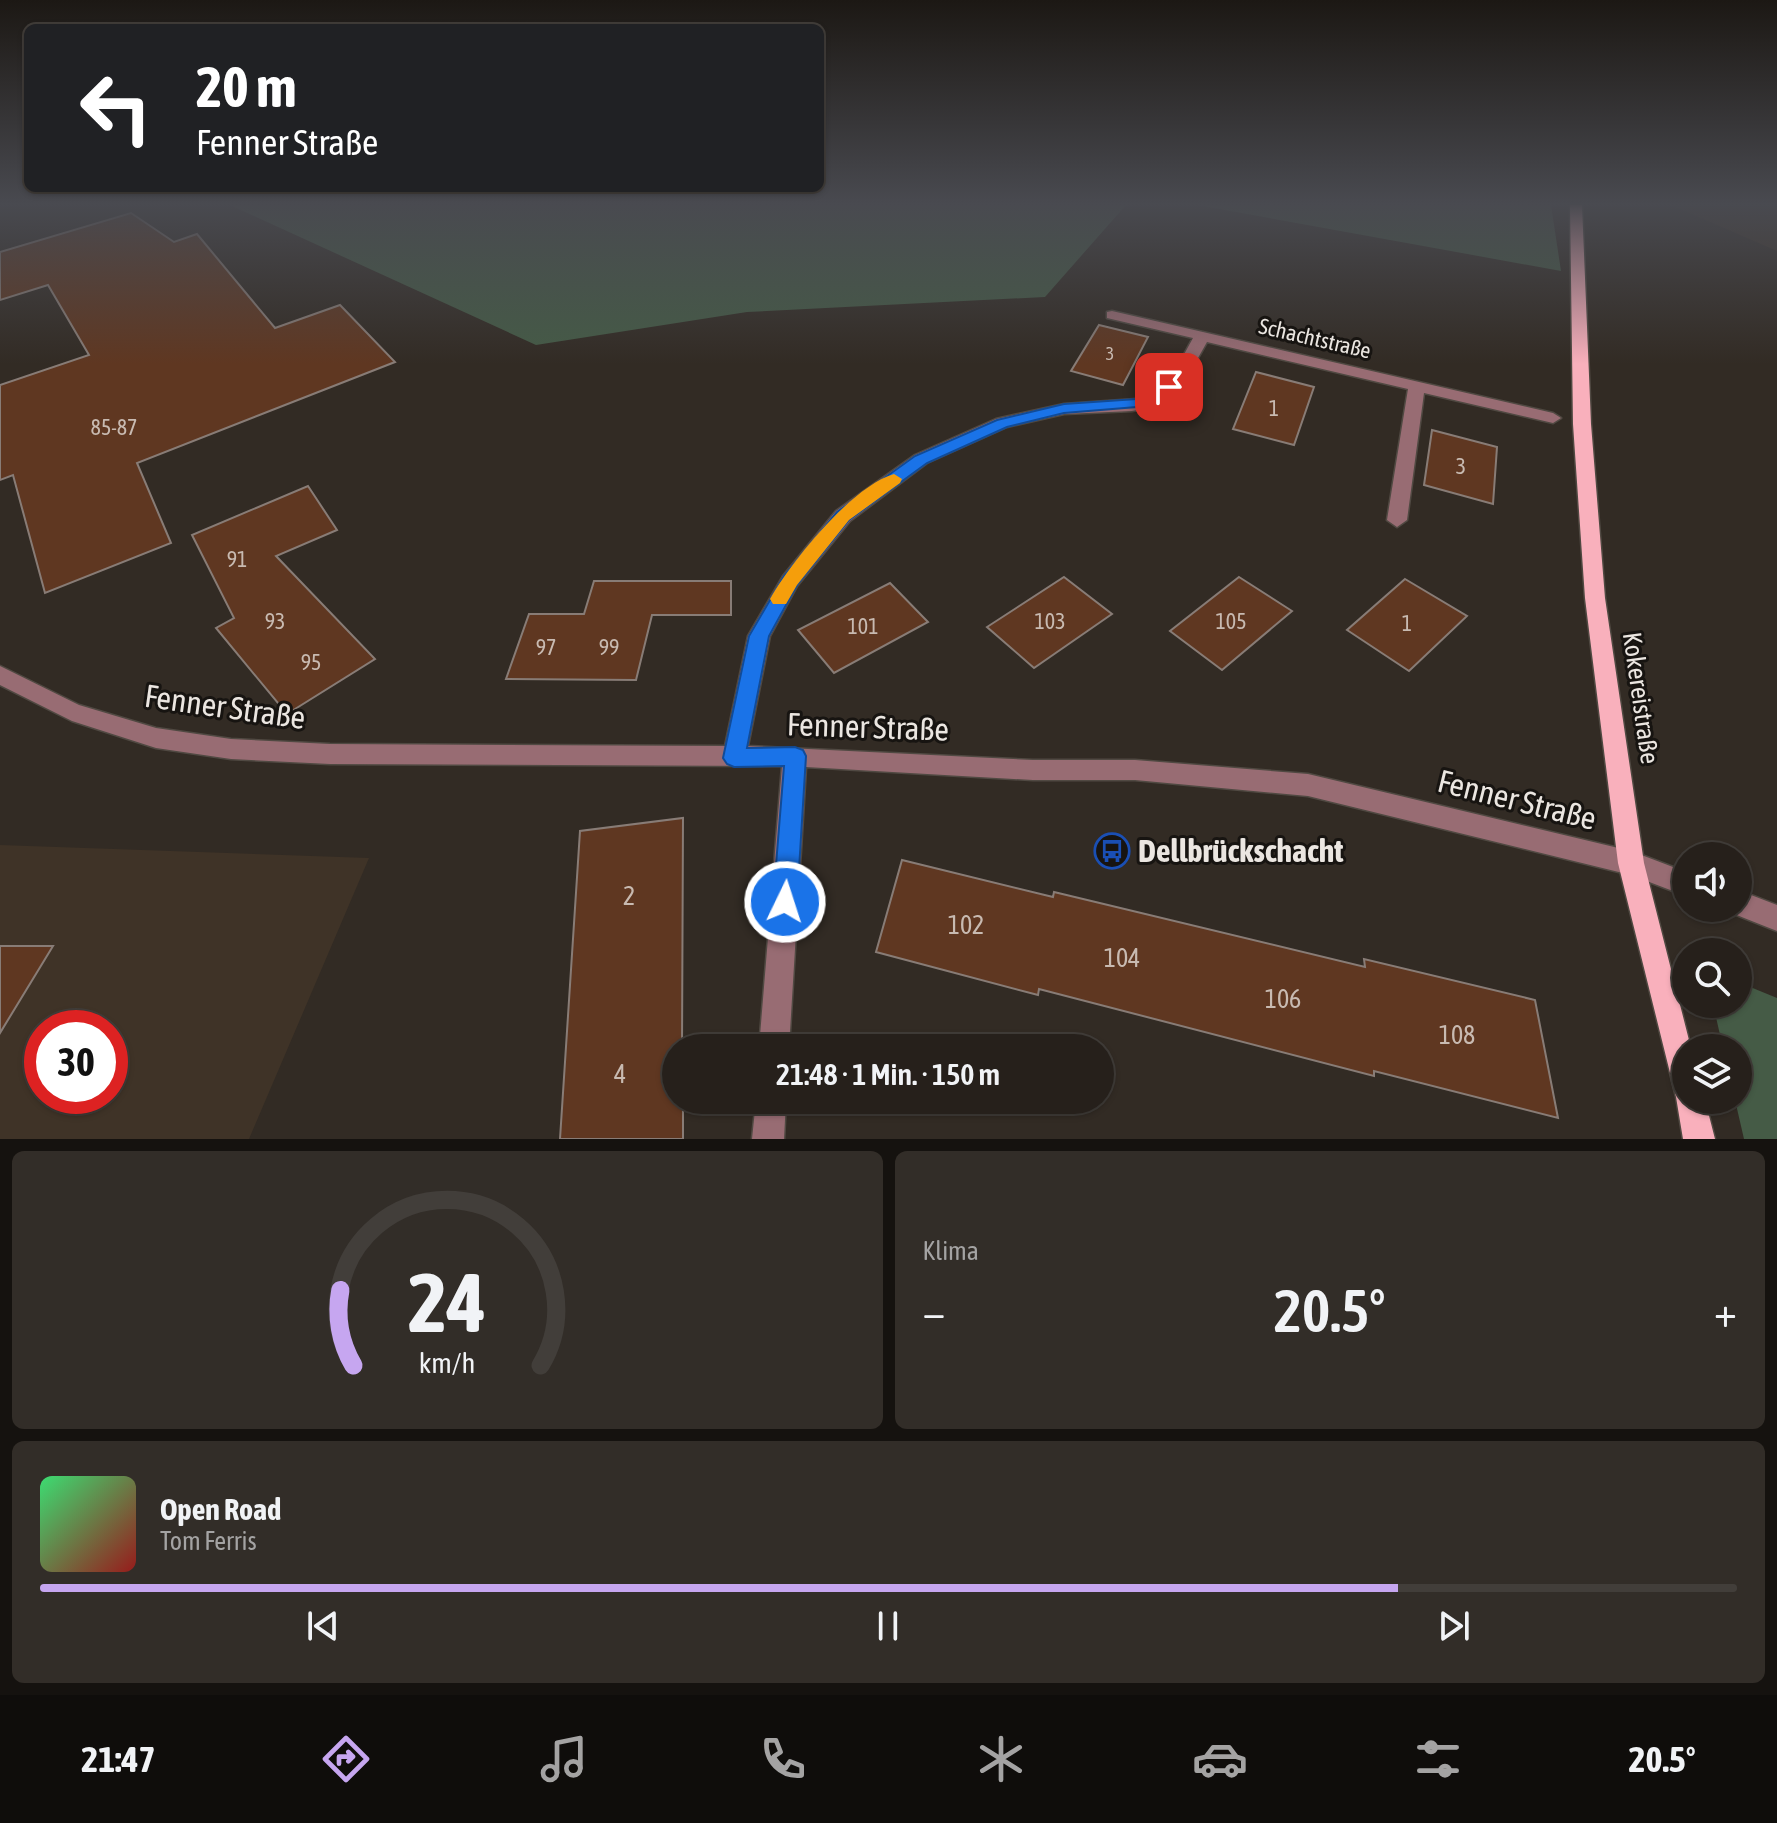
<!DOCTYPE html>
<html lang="de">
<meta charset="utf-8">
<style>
:root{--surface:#26201b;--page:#322d28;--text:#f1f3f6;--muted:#a4a3a3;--line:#423e3a;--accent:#c6a6f0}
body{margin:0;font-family:"Asap Condensed",sans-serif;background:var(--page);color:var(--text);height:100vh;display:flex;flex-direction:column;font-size:30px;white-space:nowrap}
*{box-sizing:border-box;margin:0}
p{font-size:26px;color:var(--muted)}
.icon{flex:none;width:44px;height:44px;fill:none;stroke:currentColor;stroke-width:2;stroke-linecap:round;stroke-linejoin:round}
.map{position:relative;height:1139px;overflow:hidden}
.side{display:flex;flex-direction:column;gap:12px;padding:12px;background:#15120f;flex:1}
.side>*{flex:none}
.hud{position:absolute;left:24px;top:24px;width:800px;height:168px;border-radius:12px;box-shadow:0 2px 6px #0004,0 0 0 2px var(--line);background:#202124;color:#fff;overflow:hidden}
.buttons{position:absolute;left:1672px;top:842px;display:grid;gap:16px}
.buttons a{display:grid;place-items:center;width:80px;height:80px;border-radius:50%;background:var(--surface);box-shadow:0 2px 6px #0004,0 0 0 2px var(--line);font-size:40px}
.speed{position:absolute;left:24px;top:1010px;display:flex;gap:16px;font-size:40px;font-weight:700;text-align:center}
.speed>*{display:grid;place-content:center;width:104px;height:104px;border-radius:50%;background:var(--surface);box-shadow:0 2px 6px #0004,0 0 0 2px var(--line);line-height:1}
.speed .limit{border:12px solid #d22;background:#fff;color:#111}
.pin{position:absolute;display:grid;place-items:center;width:68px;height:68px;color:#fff;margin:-34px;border-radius:16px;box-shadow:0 4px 12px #0006}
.me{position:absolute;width:88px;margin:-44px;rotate:4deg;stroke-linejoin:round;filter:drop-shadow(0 0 6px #0008)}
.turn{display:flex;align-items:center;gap:28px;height:168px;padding:0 40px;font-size:36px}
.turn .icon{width:104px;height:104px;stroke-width:2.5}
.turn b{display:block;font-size:56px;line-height:68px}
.big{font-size:60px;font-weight:600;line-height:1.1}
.side .tile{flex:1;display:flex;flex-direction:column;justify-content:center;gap:12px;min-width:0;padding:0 28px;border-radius:12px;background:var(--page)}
.side .dial{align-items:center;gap:0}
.dial svg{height:208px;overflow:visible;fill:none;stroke:var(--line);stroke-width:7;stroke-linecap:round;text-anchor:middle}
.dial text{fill:var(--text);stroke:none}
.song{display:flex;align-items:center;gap:24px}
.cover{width:96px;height:96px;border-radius:12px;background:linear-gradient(135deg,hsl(140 70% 55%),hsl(0 70% 35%))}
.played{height:8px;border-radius:4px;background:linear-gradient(90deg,var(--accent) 80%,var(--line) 80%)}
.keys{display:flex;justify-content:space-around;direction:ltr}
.heat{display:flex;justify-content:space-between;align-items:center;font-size:44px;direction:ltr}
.side .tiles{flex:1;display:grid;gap:12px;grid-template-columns:1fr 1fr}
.tile:last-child{grid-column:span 2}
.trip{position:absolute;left:662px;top:1034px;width:452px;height:80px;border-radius:40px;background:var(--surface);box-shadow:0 2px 6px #0004,0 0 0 2px var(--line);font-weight:600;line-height:80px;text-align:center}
.dock{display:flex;height:128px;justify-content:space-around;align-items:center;background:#0f0d0b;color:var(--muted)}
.dock .icon{width:56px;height:56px}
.dock .current{color:var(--accent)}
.dock b{font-size:36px;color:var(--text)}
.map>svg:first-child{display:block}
.built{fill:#3f3327;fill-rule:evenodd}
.green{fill:#455b46}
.building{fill:#5f3721;stroke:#887c76;stroke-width:2}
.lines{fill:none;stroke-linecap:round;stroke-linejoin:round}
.minor-casing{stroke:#504942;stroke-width:3}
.major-casing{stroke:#504942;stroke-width:3}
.minor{fill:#986c73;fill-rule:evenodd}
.major{fill:#f9b0bc;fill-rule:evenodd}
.route{fill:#1a73e8;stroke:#114b97;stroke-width:2}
.slow{fill:#f59e0b}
.labels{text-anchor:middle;stroke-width:6;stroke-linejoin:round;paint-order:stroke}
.far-number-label{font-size:18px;fill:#c8bab1}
.far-street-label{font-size:22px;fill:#ebe6e1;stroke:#171411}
.number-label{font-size:22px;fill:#c8bab1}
.street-label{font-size:26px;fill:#ebe6e1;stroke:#171411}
.near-number-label{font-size:26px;fill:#c8bab1}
.near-street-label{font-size:32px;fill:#ebe6e1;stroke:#171411}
.near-poi-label{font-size:32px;font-weight:bold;fill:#ebe6e1;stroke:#171411;text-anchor:start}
</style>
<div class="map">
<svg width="1777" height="1139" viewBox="0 0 1777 1139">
<rect width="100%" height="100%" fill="#322b24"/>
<path class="built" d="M 1671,205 L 1777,205 L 1777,251 Z
M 0,845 L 369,858 L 249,1139 L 0,1139 ZM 42,1028 L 110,1028 L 110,1096 L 42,1096 Z"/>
<path class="green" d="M 230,205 L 1126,205 L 1045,297 L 747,312 L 536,345 Z
M 1197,205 L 1551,205 L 1561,271 Z
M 1738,982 L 1777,998 L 1777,1139 L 1744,1139 L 1735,1100 L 1738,1100 L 1738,1048 L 1723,1048 L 1713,1004 L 1738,1004 Z"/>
<path class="building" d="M 131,213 L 174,242 L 197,234 L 275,328 L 340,305 L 395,362 L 137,463 L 171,543 L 45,593 L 13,475 L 0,480 L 0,385 L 89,355 L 48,285 L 0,300 L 0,252 Z
M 1099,325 L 1148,337 L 1123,385 L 1071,371 Z
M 1256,372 L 1314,387 L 1294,445 L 1233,429 Z
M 1432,430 L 1497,447 L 1493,504 L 1424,485 Z
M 308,486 L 337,530 L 276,556 L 375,659 L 287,714 L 216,628 L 234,618 L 192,535 Z
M 1064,577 L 1112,614 L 1034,668 L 987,627 Z
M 1239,577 L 1292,611 L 1222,670 L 1170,631 Z
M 1405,579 L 1467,616 L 1409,671 L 1347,630 Z
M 594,581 L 731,581 L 731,615 L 652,615 L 636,680 L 506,679 L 529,614 L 584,614 Z
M 890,583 L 928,622 L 834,673 L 798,630 Z
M 683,818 L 682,1048 L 676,1048 L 676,1100 L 683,1100 L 683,1139 L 560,1139 L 580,831 Z
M 902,860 L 1053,897 L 1054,892 L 1365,967 L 1364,959 L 1535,1000 L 1558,1118 L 1374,1071 L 1374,1076 L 1039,989 L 1038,995 L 876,952 Z
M 0,946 L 53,946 L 0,1033 Z"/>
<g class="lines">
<defs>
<path id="minor" d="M 1112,311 L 1553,413 L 1561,418 L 1553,423 L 1424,393 L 1407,520 L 1397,527 L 1387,520 L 1408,389 L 1207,342 L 1189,374 L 1162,406 L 1132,411 L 1064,414 L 1007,427 L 927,463 L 850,521 L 797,586 L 770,636 L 748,746 L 1033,760 L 1135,760 L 1308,774 L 1631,851 L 1686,872 L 1686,896 L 1631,875 L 1308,796 L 1135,780 L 1033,780 L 806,767 L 789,1048 L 759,1048 L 782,766 L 330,764 L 231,759 L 156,748 L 72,721 L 0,685 L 0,666 L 79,705 L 156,728 L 231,739 L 330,744 L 725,746 L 748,636 L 783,576 L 836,511 L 915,455 L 996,419 L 1064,404 L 1151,398 L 1176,369 L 1193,338 L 1107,318 L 1107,312 Z
M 1738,890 L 1777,905 L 1777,931 L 1729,912 L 1727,908 L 1738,908 Z
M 756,1100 L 786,1100 L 784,1139 L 752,1139 Z"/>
<path id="major" d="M 1570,205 L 1582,205 L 1591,424 L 1605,598 L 1644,863 L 1691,1048 L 1686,1048 L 1686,1100 L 1705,1100 L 1715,1139 L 1683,1139 L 1676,1097 L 1618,863 L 1585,598 L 1573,424 Z"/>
</defs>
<use href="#minor" class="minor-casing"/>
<use href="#major" class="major-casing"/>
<use href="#minor" class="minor"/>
<use href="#major" class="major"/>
</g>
<linearGradient id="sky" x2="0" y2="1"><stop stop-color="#1c1814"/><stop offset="0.56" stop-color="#494a50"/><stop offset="1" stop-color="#494a50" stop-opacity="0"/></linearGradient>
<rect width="1777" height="364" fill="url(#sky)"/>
<path class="route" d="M 1169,382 L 1177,387 L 1161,405 L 1064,413 L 1007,427 L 927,463 L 849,520 L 797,585 L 769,636 L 747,748 L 795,747 L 803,750 L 806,756 L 797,902 L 794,910 L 785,914 L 776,910 L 773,902 L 784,766 L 734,767 L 727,764 L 723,758 L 749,636 L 784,576 L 837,512 L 915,456 L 997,420 L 1064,404 L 1151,398 L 1164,383 Z"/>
<path class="slow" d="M 894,474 L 902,479 L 900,483 L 849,520 L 797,585 L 786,604 L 773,604 L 770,599 C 791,562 852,486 894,474 Z"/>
<defs>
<symbol id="bus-ring" viewBox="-11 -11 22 22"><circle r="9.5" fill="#171411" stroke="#1a4fb4" stroke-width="1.5"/><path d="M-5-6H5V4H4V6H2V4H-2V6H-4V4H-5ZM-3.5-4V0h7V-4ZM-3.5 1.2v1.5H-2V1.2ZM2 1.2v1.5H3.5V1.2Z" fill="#1a4fb4"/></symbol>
</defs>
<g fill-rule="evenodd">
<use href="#bus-ring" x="1092" y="831" width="40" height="40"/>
</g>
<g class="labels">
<g class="far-number-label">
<text x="1110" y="360">3</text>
</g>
<g class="far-street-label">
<text transform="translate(1315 338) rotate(13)" y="8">Schachtstraße</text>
</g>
<g class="number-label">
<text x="1274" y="416">1</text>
<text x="114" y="435">85-87</text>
<text x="1461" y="474">3</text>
<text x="237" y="567">91</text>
<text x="275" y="629">93</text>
<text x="1050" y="629">103</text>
<text x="1231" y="629">105</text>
<text x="1407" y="631">1</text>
<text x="863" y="634">101</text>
<text x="546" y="655">97</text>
<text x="609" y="655">99</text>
<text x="311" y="670">95</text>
</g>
<g class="street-label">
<text transform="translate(1641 698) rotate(82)" y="9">Kokereistraße</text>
</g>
<g class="near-number-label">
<text x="629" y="905">2</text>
<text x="966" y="934">102</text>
<text x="1122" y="967">104</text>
<text x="1283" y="1008">106</text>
<text x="1457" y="1044">108</text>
<text x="620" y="1083">4</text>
</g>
<g class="near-street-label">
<text transform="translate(225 707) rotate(8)" y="11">Fenner Straße</text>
<text transform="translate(868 727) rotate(2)" y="11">Fenner Straße</text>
<text transform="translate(1517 800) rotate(14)" y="11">Fenner Straße</text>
</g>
<g class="near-poi-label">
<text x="1138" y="862">Dellbrückschacht</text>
</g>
</g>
</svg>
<div class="buttons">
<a><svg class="icon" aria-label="sound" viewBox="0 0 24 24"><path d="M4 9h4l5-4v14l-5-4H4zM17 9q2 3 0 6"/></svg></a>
<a><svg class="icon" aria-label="search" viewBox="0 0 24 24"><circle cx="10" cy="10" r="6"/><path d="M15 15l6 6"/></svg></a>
<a><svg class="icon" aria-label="layers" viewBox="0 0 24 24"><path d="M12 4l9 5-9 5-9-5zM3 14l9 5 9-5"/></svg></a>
</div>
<div class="speed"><div class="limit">30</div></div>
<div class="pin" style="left:1169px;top:387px;background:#d93025"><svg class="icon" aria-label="arrive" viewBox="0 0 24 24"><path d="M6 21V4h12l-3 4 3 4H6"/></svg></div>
<svg class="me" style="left:785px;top:902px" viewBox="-20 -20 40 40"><circle r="17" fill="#1a73e8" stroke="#fff" stroke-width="3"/><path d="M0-11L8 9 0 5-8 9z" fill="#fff"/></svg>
<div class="trip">21:48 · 1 Min. · 150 m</div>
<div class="hud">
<div class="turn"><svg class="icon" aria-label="left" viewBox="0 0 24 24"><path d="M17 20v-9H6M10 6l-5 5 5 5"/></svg><div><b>20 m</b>Fenner Straße</div></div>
</div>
</div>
<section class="side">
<div class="tiles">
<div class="tile dial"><svg viewBox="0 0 100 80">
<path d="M14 69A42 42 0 1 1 86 69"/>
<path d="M14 69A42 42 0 0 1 9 40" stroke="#c6a6f0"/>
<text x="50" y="56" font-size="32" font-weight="700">24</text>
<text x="50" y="72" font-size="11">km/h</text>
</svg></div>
<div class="tile"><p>Klima</p>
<div class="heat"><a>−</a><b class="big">20.5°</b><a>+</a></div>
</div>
<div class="tile">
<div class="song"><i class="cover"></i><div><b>Open Road</b><p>Tom Ferris</p></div></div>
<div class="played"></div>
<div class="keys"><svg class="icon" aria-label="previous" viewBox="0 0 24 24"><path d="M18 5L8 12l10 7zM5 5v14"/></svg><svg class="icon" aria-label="pause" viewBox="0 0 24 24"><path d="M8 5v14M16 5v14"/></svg><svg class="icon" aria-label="next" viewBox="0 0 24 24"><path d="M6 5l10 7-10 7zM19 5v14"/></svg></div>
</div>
</div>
</section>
<nav class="dock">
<b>21:47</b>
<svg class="icon current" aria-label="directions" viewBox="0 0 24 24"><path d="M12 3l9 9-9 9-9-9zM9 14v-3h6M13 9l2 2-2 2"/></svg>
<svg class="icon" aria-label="music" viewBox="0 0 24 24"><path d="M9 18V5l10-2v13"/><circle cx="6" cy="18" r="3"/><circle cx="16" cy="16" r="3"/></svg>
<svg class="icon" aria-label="phone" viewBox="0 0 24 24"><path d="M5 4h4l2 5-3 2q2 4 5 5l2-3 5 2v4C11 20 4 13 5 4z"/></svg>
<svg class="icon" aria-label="climate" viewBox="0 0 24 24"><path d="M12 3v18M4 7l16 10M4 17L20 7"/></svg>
<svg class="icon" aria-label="car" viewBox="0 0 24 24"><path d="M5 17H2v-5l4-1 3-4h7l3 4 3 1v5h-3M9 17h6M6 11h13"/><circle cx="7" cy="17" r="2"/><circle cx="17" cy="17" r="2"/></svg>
<svg class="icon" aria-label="filters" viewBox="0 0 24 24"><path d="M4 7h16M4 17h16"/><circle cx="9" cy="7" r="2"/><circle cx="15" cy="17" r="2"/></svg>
<b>20.5°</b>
</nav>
